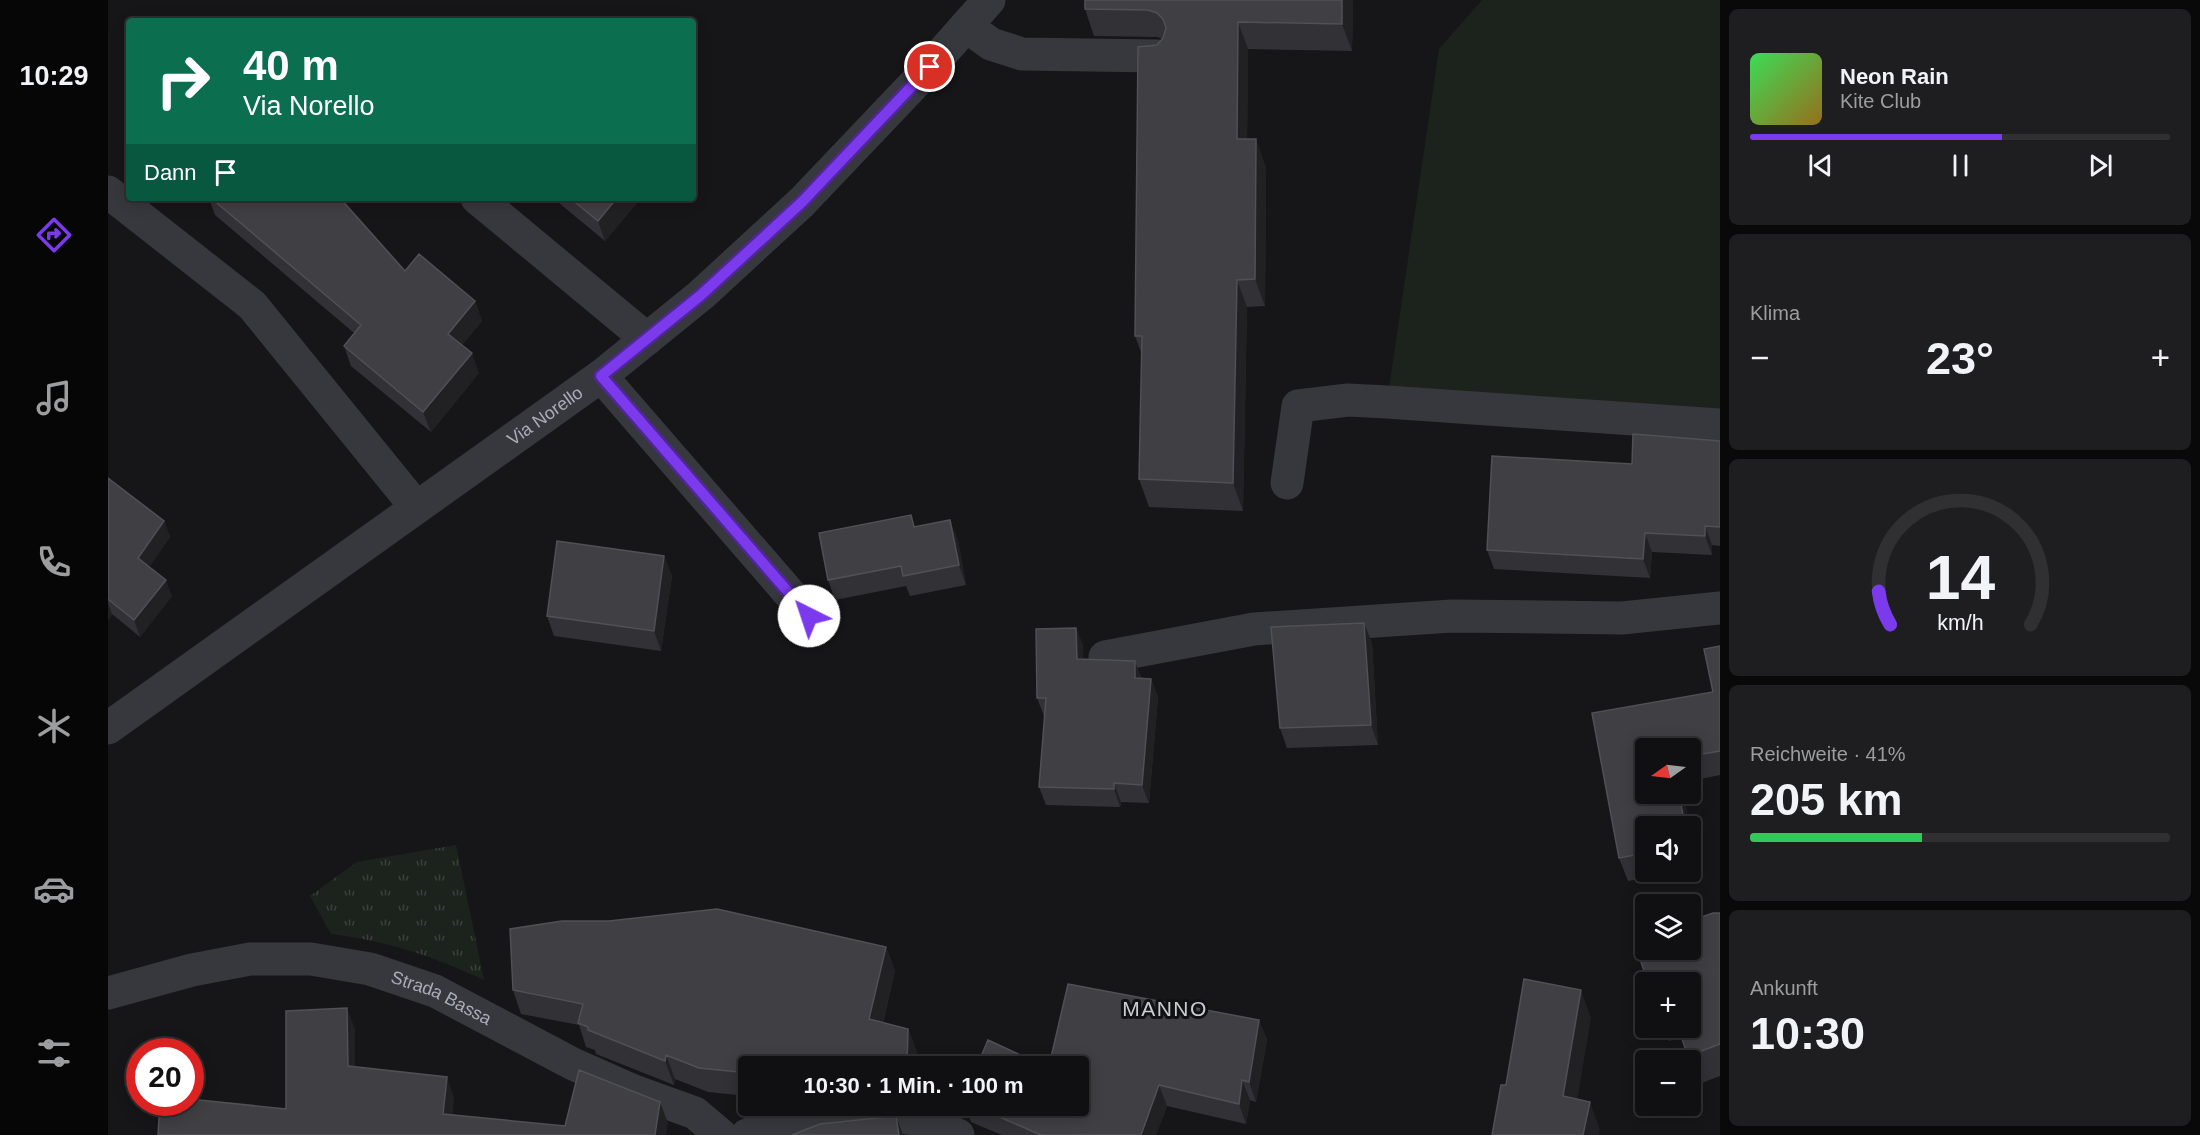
<!DOCTYPE html>
<html lang="de">
<meta charset="utf-8">
<style>
:root{--surface:#101012;--page:#1e1e20;--text:#f1f3f6;--muted:#9c9d9f;--line:#303032;--accent:#7c3aed}
body{margin:0;font-family:Helvetica,sans-serif;background:var(--page);color:var(--text);height:100vh;display:flex;flex-direction:column;font-size:22px;white-space:nowrap}
*{box-sizing:border-box;margin:0}
p{font-size:20px;color:var(--muted)}
.icon{flex:none;width:33px;height:33px;fill:none;stroke:currentColor;stroke-width:2;stroke-linecap:round;stroke-linejoin:round}
.map{position:relative;flex:1;overflow:hidden}
.details{display:flex;flex-direction:column;gap:9px;padding:9px;background:#09090a;width:480px}
.details>*{flex:none}
.guide{position:absolute;left:18px;top:18px;width:570px;height:183px;border-radius:6px;box-shadow:0 3px 15px #0003,0 0 0 2px var(--line);background:#0b6e4f;color:#fff;overflow:hidden}
.needle{width:39px;rotate:256deg}
.controls{position:absolute;left:1527px;top:738px;display:grid;gap:12px}
.controls a{display:grid;place-items:center;width:66px;height:66px;border-radius:6px;background:var(--surface);box-shadow:0 3px 15px #0003,0 0 0 2px var(--line);font-size:30px}
.speed{position:absolute;left:18px;top:1038px;display:flex;gap:12px;font-size:30px;font-weight:700;text-align:center}
.speed>*{display:grid;place-content:center;width:78px;height:78px;border-radius:50%;background:var(--surface);box-shadow:0 3px 15px #0003,0 0 0 2px var(--line);line-height:1}
.speed .limit{border:9px solid #d22;background:#fff;color:#111}
.pin{position:absolute;display:grid;place-items:center;width:51px;height:51px;color:#fff;margin:-26px;border:3px solid #fff;border-radius:50%;box-shadow:0 2px 6px #0007}
.me{position:absolute;width:66px;margin:-33px;rotate:319deg;stroke-linejoin:round;filter:drop-shadow(0 0 4px #0008)}
.turn{display:flex;align-items:center;gap:21px;height:126px;padding:0 18px;font-size:27px}
.turn .icon{width:78px;height:78px;stroke-width:2.5}
.turn b{display:block;font-size:42px;line-height:51px}
.then{display:flex;align-items:center;height:57px;padding:0 18px;background:#0003;gap:12px;font-size:22px}
.big{font-size:45px;font-weight:700;line-height:1.1}
.details .tile{flex:1;display:flex;flex-direction:column;justify-content:center;gap:9px;min-width:0;padding:0 21px;border-radius:9px;background:var(--page)}
.details .dial{align-items:center;gap:0}
.dial svg{height:156px;overflow:visible;fill:none;stroke:var(--line);stroke-width:7;stroke-linecap:round;text-anchor:middle}
.dial text{fill:var(--text);stroke:none}
.song{display:flex;align-items:center;gap:18px}
.cover{width:72px;height:72px;border-radius:9px;background:linear-gradient(135deg,hsl(130 70% 55%),hsl(40 70% 35%))}
.played{height:6px;border-radius:3px;background:linear-gradient(90deg,var(--accent) 60%,var(--line) 60%)}
.keys{display:flex;justify-content:space-around;direction:ltr}
.heat{display:flex;justify-content:space-between;align-items:center;font-size:33px;direction:ltr}
.charge{height:9px;border-radius:4px;background:linear-gradient(90deg,#34c759 41%,var(--line) 0)}
.trip{position:absolute;left:630px;top:1056px;width:351px;height:60px;border-radius:6px;background:var(--surface);box-shadow:0 3px 15px #0003,0 0 0 2px var(--line);font-weight:700;line-height:60px;text-align:center}
main{display:flex;flex:1;min-height:0}
.menu{display:flex;flex-direction:column;width:108px;justify-content:space-around;align-items:center;background:#060607;color:var(--muted)}
.menu .icon{width:42px;height:42px}
.menu .current{color:var(--accent)}
.menu b{font-size:27px;color:var(--text)}
.map>svg:first-child{display:block}
.grass{fill:url(#grass-tufts)}
.pitch{fill:#1c231d}
.lines{fill:none;stroke-linecap:round;stroke-linejoin:round}
.minor{stroke:#37383d;stroke-width:33}
.wall{fill:#323236}
.shaded-wall{fill:#212124}
.building{fill:#3f3f44;stroke:#4f5156;stroke-width:1.5}
.route-casing{stroke:#51269a;stroke-width:15}
.route{stroke:#7c3aed;stroke-width:10}
.labels{text-anchor:middle;stroke-width:6;stroke-linejoin:round;paint-order:stroke}
.street-label{font-size:18px;fill:#a8adb8;stroke:#111113}
.quarter-label{font-size:21px;letter-spacing:1.5px;fill:#c9ccd4;stroke:#111113}
</style>
<main>
<nav class="menu">
<b>10:29</b>
<svg class="icon current" aria-label="directions" viewBox="0 0 24 24"><path d="M12 3l9 9-9 9-9-9zM9 14v-3h6M13 9l2 2-2 2"/></svg>
<svg class="icon" aria-label="music" viewBox="0 0 24 24"><path d="M9 18V5l10-2v13"/><circle cx="6" cy="18" r="3"/><circle cx="16" cy="16" r="3"/></svg>
<svg class="icon" aria-label="phone" viewBox="0 0 24 24"><path d="M5 4h4l2 5-3 2q2 4 5 5l2-3 5 2v4C11 20 4 13 5 4z"/></svg>
<svg class="icon" aria-label="climate" viewBox="0 0 24 24"><path d="M12 3v18M4 7l16 10M4 17L20 7"/></svg>
<svg class="icon" aria-label="car" viewBox="0 0 24 24"><path d="M5 17H2v-5l4-1 3-4h7l3 4 3 1v5h-3M9 17h6M6 11h13"/><circle cx="7" cy="17" r="2"/><circle cx="17" cy="17" r="2"/></svg>
<svg class="icon" aria-label="filters" viewBox="0 0 24 24"><path d="M4 7h16M4 17h16"/><circle cx="9" cy="7" r="2"/><circle cx="15" cy="17" r="2"/></svg>
</nav>
<div class="map">
<svg width="1612" height="1135" viewBox="0 0 1612 1135">
<defs>
<pattern id="grass-tufts" width="24" height="20" patternUnits="userSpaceOnUse" patternTransform="scale(1.5)"><rect width="24" height="20" fill="#1c231d"/><path d="M3 7l-1-3M5 7V3M7 7l1-3M15 17l-1-3M17 17v-4M19 17l1-3" fill="none" stroke="#3a403c"/></pattern>
</defs>
<rect width="100%" height="100%" fill="#161618"/>
<path class="grass" d="M 348,845 L 376,980 C 324,956 280,941 223,934 L 202,896 L 249,862 Z"/>
<path class="pitch" d="M 1374,0 L 1612,0 L 1612,425 L 1279,402 L 1331,49 Z"/>
<g class="lines">
<g class="minor">
<path d="M 858,26 L 883,44 L 914,54 L 1049,56"/>
<path d="M 0,192 L 144,305 L 308,507"/>
<path d="M 369,198 L 539,339"/>
<path d="M 493,376 L 701,616"/>
<path d="M 1179,483 L 1190,406 L 1240,400 L 1279,402 L 1612,425"/>
<path d="M 997,657 L 1146,629 L 1344,616 L 1514,618 L 1612,608"/>
<path id="s1" d="M 0,728 L 493,376 L 593,295 L 694,202 L 811,79 L 881,0"/>
<path id="s2" d="M 0,993 L 84,970 L 142,959 L 203,959 L 262,969 L 327,991 L 465,1064 L 526,1091 L 587,1113 L 613,1135"/>
<path d="M 639,1135 L 659,1126 L 725,1126 L 792,1117 L 820,1121 L 850,1135"/>
</g>
</g>
<path class="wall" d="M 977,0 L 1245,0 L 1244,51 L 1140,49 L 1139,139 L 1158,167 L 1157,306 L 1139,307 L 1135,511 L 1041,507 L 1031,479 L 1034,355 L 1027,336 L 1049,45 L 1054,39 L 1050,37 L 986,36 L 977,9 Z
M 101,198 L 232,198 L 297,271 L 367,301 L 374,321 L 354,345 L 371,373 L 323,432 L 243,366 L 236,346 L 246,333 L 107,215 Z
M 445,198 L 533,198 L 497,241 Z
M 1612,441 L 1612,546 L 1604,545 L 1604,555 L 1544,552 L 1542,578 L 1386,569 L 1379,550 L 1524,464 Z
M 0,478 L 56,521 L 62,537 L 41,567 L 64,596 L 32,637 L 4,614 L 0,620 Z
M 808,527 L 850,540 L 858,585 L 802,596 L 798,586 L 727,600 L 720,580 Z
M 556,556 L 564,576 L 553,651 L 446,636 L 439,616 Z
M 1256,623 L 1264,643 L 1270,745 L 1179,748 L 1172,728 Z
M 968,628 L 975,646 L 975,659 L 1027,661 L 1033,678 L 1043,679 L 1050,697 L 1041,803 L 1013,802 L 1012,807 L 938,805 L 931,787 L 937,716 L 936,716 L 929,698 Z
M 1612,646 L 1612,775 L 1582,781 L 1582,748 L 1538,748 L 1538,794 L 1576,794 L 1581,826 L 1538,826 L 1538,872 L 1572,872 L 1520,881 L 1511,858 L 1484,713 L 1605,692 L 1596,649 Z
M 1582,834 L 1588,869 L 1582,870 Z
M 1612,913 L 1612,1076 L 1591,1084 L 1574,1037 L 1561,1041 L 1556,1028 L 1582,1028 Z
M 501,921 L 778,947 L 787,971 L 775,1023 L 800,1029 L 809,1053 L 808,1066 L 640,1066 L 640,1096 L 600,1092 L 567,1079 L 566,1085 L 488,1054 L 487,1050 L 478,1047 L 471,1025 L 413,1014 L 405,990 Z
M 1151,1020 L 1159,1040 L 1148,1102 L 1142,1100 L 1138,1124 L 1059,1106 L 1048,1135 L 894,1135 L 863,1122 L 857,1106 L 970,1106 Z"/>
<path class="shaded-wall" d="M 1234,0 L 1245,0 L 1244,51 L 1234,24 Z
M 1130,22 L 1140,49 L 1139,166 L 1129,139 Z
M 1148,139 L 1158,167 L 1157,306 L 1147,279 Z
M 509,198 L 533,198 L 497,241 L 490,221 Z
M 1129,280 L 1139,307 L 1135,511 L 1125,483 Z
M 367,301 L 374,321 L 347,354 L 340,334 Z
M 364,353 L 371,373 L 323,432 L 315,412 Z
M 842,520 L 850,540 L 858,585 L 851,565 Z
M 56,521 L 62,537 L 36,574 L 30,558 Z
M 1597,526 L 1604,545 L 1604,555 L 1597,536 Z
M 1537,533 L 1544,552 L 1542,578 L 1535,559 Z
M 556,556 L 564,576 L 553,651 L 546,631 Z
M 58,580 L 64,596 L 32,637 L 26,620 Z
M 0,603 L 4,614 L 0,620 Z
M 1256,623 L 1264,643 L 1270,745 L 1263,725 Z
M 968,628 L 975,646 L 976,677 L 969,659 Z
M 1027,661 L 1033,680 L 1027,678 Z
M 1043,679 L 1050,697 L 1041,803 L 1034,785 Z
M 1006,783 L 1013,802 L 1012,807 L 1006,789 Z
M 1571,794 L 1576,794 L 1581,826 L 1577,826 Z
M 1582,834 L 1588,869 L 1582,853 Z
M 778,947 L 787,971 L 770,1043 L 761,1019 Z
M 1473,990 L 1483,1018 L 1465,1125 L 1455,1096 Z
M 239,1008 L 247,1029 L 247,1087 L 240,1066 Z
M 1151,1020 L 1159,1040 L 1148,1102 L 1141,1082 Z
M 800,1029 L 809,1053 L 808,1066 L 799,1066 Z
M 558,1055 L 567,1079 L 566,1085 L 557,1061 Z
M 339,1077 L 346,1098 L 343,1134 L 335,1114 Z
M 1134,1080 L 1142,1100 L 1138,1124 L 1131,1104 Z
M 1051,1085 L 1059,1106 L 1048,1135 L 1033,1135 Z
M 552,1102 L 560,1123 L 558,1135 L 547,1135 Z
M 1482,1102 L 1492,1130 L 1491,1135 L 1475,1135 Z
M 788,1116 L 795,1135 L 791,1135 Z"/>
<path class="building" d="M 977,0 L 1234,0 L 1234,24 L 1130,22 L 1129,139 L 1148,139 L 1147,279 L 1129,280 L 1125,483 L 1031,479 L 1034,336 L 1027,336 L 1030,47 L 1049,45 L 1055,38 L 1058,28 L 1055,19 L 1049,13 L 1040,10 L 977,9 Z
M 103,198 L 232,198 L 297,271 L 311,254 L 367,301 L 340,334 L 364,353 L 315,412 L 236,346 L 253,325 Z
M 462,198 L 509,198 L 490,221 Z
M 1525,434 L 1612,441 L 1612,527 L 1597,526 L 1597,536 L 1537,533 L 1535,559 L 1379,550 L 1384,456 L 1524,464 Z
M 0,478 L 56,521 L 30,558 L 58,580 L 26,620 L 0,599 Z
M 803,515 L 806,527 L 842,520 L 851,565 L 795,576 L 793,566 L 720,580 L 711,533 Z
M 449,541 L 556,556 L 546,631 L 439,616 Z
M 1256,623 L 1263,725 L 1172,728 L 1163,627 Z
M 968,628 L 969,659 L 1027,661 L 1027,678 L 1043,679 L 1034,785 L 1006,783 L 1006,789 L 931,787 L 938,698 L 929,698 L 928,629 Z
M 1612,646 L 1612,751 L 1582,756 L 1582,748 L 1538,748 L 1538,794 L 1571,794 L 1577,826 L 1538,826 L 1538,853 L 1511,858 L 1484,713 L 1605,692 L 1596,649 Z
M 609,909 L 778,947 L 761,1019 L 800,1029 L 799,1066 L 784,1066 L 780,1065 L 780,1066 L 640,1066 L 640,1073 L 591,1068 L 558,1055 L 557,1061 L 480,1030 L 480,1027 L 470,1023 L 475,1004 L 405,990 L 402,929 L 454,921 L 501,921 Z
M 1605,913 L 1612,913 L 1612,1044 L 1580,1056 L 1570,1028 L 1582,1028 L 1582,982 L 1540,982 L 1526,942 L 1538,937 L 1538,950 L 1582,950 L 1582,921 Z
M 1416,979 L 1473,990 L 1455,1096 L 1482,1102 L 1475,1135 L 1384,1135 L 1393,1085 L 1398,1085 Z
M 960,984 L 1151,1020 L 1141,1082 L 1134,1080 L 1131,1104 L 1051,1085 L 1033,1135 L 933,1135 L 866,1106 L 970,1106 L 970,1066 L 941,1066 Z
M 239,1008 L 240,1066 L 339,1077 L 335,1114 L 457,1126 L 471,1070 L 552,1102 L 547,1135 L 50,1135 L 52,1102 L 82,1102 L 82,1099 L 178,1109 L 178,1011 Z
M 880,1040 L 936,1066 L 869,1066 Z
M 788,1116 L 791,1135 L 684,1135 L 712,1124 Z"/>
<g class="lines">
<defs>
<path id="route" d="M 701,616 L 493,376 L 593,295 L 694,202 L 822,67"/>
</defs>
<use href="#route" class="route-casing"/>
<use href="#route" class="route"/>
</g>
<g class="labels">
<g class="street-label">
<text dy="6" stroke="none"><textPath href="#s1" startOffset="537">Via Norello</textPath></text>
<text dy="6" stroke="none"><textPath href="#s2" startOffset="344">Strada Bassa</textPath></text>
</g>
<g class="quarter-label">
<text x="1057" y="1016">MANNO</text>
</g>
</g>
</svg>
<div class="controls">
<a><svg class="needle" viewBox="-14 -14 28 28"><path d="M0-13l5 13h-10z" fill="#e53935"/><path d="M0 13l5-13h-10z" fill="#9c9d9f"/></svg></a>
<a><svg class="icon" aria-label="sound" viewBox="0 0 24 24"><path d="M4 9h4l5-4v14l-5-4H4zM17 9q2 3 0 6"/></svg></a>
<a><svg class="icon" aria-label="layers" viewBox="0 0 24 24"><path d="M12 4l9 5-9 5-9-5zM3 14l9 5 9-5"/></svg></a>
<a>+</a>
<a>−</a>
</div>
<div class="speed"><div class="limit">20</div></div>
<div class="pin" style="left:822px;top:67px;background:#d93025"><svg class="icon" aria-label="arrive" viewBox="0 0 24 24"><path d="M6 21V4h12l-3 4 3 4H6"/></svg></div>
<svg class="me" style="left:701px;top:616px" viewBox="-20 -20 40 40"><circle r="19" fill="#fff"/><path d="M0-13L10 11 0 6-10 11z" fill="#7c3aed"/></svg>
<div class="trip">10:30 · 1 Min. · 100 m</div>
<div class="guide">
<div class="turn"><svg class="icon" aria-label="right" viewBox="0 0 24 24"><path d="M7 20v-9h11M14 6l5 5-5 5"/></svg><div><b>40 m</b>Via Norello</div></div>
<div class="then">Dann<svg class="icon" aria-label="arrive" viewBox="0 0 24 24"><path d="M6 21V4h12l-3 4 3 4H6"/></svg></div>
</div>
</div>
<section class="details">
<div class="tile">
<div class="song"><i class="cover"></i><div><b>Neon Rain</b><p>Kite Club</p></div></div>
<div class="played"></div>
<div class="keys"><svg class="icon" aria-label="previous" viewBox="0 0 24 24"><path d="M18 5L8 12l10 7zM5 5v14"/></svg><svg class="icon" aria-label="pause" viewBox="0 0 24 24"><path d="M8 5v14M16 5v14"/></svg><svg class="icon" aria-label="next" viewBox="0 0 24 24"><path d="M6 5l10 7-10 7zM19 5v14"/></svg></div>
</div>
<div class="tile"><p>Klima</p>
<div class="heat"><a>−</a><b class="big">23°</b><a>+</a></div>
</div>
<div class="tile dial"><svg viewBox="0 0 100 80">
<path d="M14 69A42 42 0 1 1 86 69"/>
<path d="M14 69A42 42 0 0 1 8 52" stroke="#7c3aed"/>
<text x="50" y="56" font-size="32" font-weight="700">14</text>
<text x="50" y="72" font-size="11">km/h</text>
</svg></div>
<div class="tile"><p>Reichweite · 41%</p><b class="big">205 km</b><div class="charge"></div></div>
<div class="tile"><p>Ankunft</p><b class="big">10:30</b></div>
</section>
</main>
